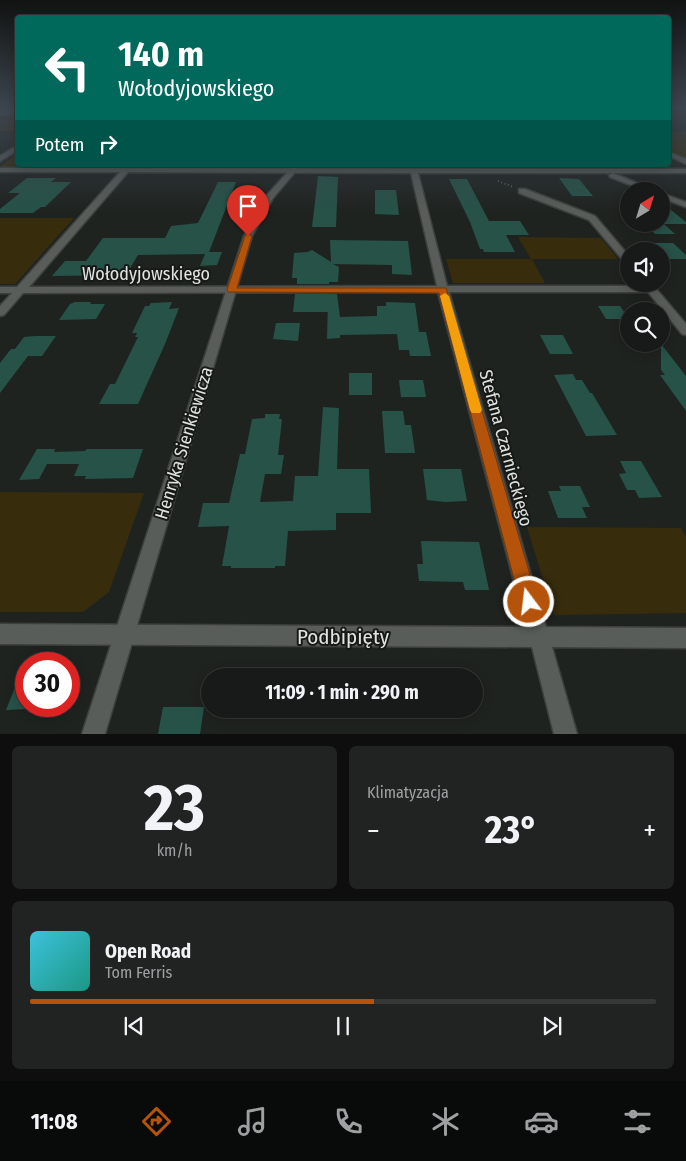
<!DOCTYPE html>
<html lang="pl">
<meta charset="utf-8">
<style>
:root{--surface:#171a18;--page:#202321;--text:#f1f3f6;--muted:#9ea1a2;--line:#363837;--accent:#b45309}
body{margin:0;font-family:"Fira Sans Condensed",sans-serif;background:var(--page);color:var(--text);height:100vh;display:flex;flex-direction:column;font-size:19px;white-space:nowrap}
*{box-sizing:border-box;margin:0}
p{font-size:16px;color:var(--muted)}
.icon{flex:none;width:28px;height:28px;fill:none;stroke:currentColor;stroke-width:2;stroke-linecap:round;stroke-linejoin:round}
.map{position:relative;height:734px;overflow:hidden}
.side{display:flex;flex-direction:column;gap:12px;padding:12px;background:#0d0e0d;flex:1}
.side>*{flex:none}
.hud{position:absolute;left:15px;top:15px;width:656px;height:152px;border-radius:5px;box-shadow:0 2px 12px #0003,0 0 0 1px var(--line);background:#00695c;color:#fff;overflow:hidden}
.needle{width:32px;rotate:38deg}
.controls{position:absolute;left:620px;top:182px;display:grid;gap:10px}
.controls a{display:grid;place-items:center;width:50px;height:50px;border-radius:50%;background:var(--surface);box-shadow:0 2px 12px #0003,0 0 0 1px var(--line);font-size:25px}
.speed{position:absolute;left:15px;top:652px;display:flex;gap:10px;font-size:25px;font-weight:700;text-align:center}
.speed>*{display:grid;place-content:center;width:65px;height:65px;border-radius:50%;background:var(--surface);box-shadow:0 2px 12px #0003,0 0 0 1px var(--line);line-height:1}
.speed .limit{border:8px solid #d22;background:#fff;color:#111}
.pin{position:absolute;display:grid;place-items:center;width:42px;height:42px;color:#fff;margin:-51px -21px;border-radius:50% 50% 50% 0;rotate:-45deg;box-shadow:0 0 5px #0007}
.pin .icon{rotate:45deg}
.me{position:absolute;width:55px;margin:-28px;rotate:345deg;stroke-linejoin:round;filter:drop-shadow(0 0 4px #0008)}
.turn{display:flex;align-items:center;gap:18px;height:105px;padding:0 20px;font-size:22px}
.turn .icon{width:65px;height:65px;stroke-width:2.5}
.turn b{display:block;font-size:35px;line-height:42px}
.then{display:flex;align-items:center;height:48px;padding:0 20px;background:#0003;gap:10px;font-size:19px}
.big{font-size:38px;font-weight:700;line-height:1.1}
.side .widget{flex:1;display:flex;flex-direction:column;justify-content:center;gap:8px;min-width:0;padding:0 18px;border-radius:8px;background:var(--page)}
.side .dial{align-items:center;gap:0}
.dial b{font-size:65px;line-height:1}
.song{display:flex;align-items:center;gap:15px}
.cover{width:60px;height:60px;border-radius:8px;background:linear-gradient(135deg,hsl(190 70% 55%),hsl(170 70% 35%))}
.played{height:5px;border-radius:2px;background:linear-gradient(90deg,var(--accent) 55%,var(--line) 55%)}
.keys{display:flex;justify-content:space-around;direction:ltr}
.heat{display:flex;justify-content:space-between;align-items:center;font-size:28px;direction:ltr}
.side .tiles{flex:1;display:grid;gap:12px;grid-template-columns:1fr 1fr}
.widget:last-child{grid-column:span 2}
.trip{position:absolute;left:201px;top:668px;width:282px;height:50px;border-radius:25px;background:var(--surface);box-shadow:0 2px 12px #0003,0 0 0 1px var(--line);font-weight:700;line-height:50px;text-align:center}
.dock{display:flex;height:80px;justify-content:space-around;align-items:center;background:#090a0a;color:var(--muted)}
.dock .icon{width:35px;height:35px}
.dock .on{color:var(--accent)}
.dock b{font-size:22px;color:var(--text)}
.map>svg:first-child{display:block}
.green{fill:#372d0c}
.building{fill:#265248}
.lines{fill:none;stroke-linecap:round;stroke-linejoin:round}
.street-casing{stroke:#3d403e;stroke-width:3}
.secondary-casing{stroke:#3d403e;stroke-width:3}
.path{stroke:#5c605d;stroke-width:2;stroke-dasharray:1 2.5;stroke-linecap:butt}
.street{fill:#585d59;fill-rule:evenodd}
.secondary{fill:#585d59;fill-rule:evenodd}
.route{fill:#b45309;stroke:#753606}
.slow{fill:#f59e0b}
.labels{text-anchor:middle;stroke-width:4;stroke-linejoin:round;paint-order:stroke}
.street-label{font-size:18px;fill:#e0e3e1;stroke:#161a17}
.near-street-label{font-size:21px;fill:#e0e3e1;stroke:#161a17}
</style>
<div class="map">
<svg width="686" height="734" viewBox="0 0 686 734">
<rect width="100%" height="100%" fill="#1f2320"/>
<path class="green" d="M 7,114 L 17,114 L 17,131 L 0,131 L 0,118 Z
M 686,131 L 686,160 L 669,152 L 669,133 Z
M 17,154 L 18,165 L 114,165 L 112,168 L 0,167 Z
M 0,218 L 74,218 L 15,284 L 0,284 Z
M 518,237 L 601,238 L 618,259 L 532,259 L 545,283 L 453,283 L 446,259 L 531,259 Z
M 0,492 L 144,493 L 109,592 L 83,612 L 0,612 Z
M 527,527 L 681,528 L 686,537 L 686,613 L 554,615 Z"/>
<path class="building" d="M 318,176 L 338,177 L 336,227 L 312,227 Z
M 27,178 L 56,178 L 51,182 L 71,182 L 45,207 L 41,207 L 33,213 L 0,213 L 0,209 L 20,193 L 8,193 Z
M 559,178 L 579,179 L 593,196 L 572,196 Z
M 449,179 L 467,179 L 489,221 L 520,221 L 529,235 L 506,235 L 515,252 L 484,252 L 483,249 L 480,249 L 470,222 Z
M 218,182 L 236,182 L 209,252 L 222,252 L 217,265 L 200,266 L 205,254 L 138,255 L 126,275 L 52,276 L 65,261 L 86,261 L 103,238 L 165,238 L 171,226 L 198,223 Z
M 375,190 L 396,190 L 399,215 L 375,214 Z
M 661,202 L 686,222 L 686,224 L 664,224 L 675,234 L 655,234 L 646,224 L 661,224 Z
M 330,240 L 408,241 L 412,275 L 392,274 L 392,265 L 333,264 L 339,267 L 338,282 L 329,282 L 329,284 L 297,284 L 297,278 L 292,278 L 294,253 L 308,252 L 312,250 L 331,262 Z
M 648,243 L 673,243 L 686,255 L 686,259 L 664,259 L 661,256 L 661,251 L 656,251 Z
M 295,294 L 337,294 L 340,317 L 377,316 L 377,306 L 386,306 L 386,302 L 415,303 L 419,332 L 426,332 L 431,356 L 410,356 L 409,350 L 399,350 L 397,334 L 340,335 L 340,338 L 327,339 L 328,301 L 328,312 L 293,312 Z
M 75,302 L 91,302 L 90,304 L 105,304 L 96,319 L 59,320 L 70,304 Z
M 172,302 L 169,309 L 179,308 L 165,344 L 138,404 L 99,404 L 110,384 L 115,384 L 138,337 L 135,337 L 137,333 L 132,333 L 145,306 L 149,306 L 151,303 Z
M 598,306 L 620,306 L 629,319 L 606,319 Z
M 276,323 L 300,323 L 298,341 L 273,339 Z
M 540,335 L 563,335 L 573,354 L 550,354 Z
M 35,336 L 56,336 L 42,356 L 28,356 L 0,393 L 0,363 L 11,349 L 15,349 L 24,337 Z
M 661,344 L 686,376 L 686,411 L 660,375 L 665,375 L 661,370 Z
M 349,373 L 372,373 L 372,395 L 349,395 Z
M 573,374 L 576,380 L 582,380 L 590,393 L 592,393 L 617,435 L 586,436 L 554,375 Z
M 399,380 L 423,380 L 426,397 L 401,397 Z
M 323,407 L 339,408 L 337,469 L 369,469 L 371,513 L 336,513 L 336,530 L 288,531 L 285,566 L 275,566 L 275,568 L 231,568 L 231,566 L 222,566 L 229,526 L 198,527 L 203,503 L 229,503 L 240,454 L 245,454 L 252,419 L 265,418 L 265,414 L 280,414 L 279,419 L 282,419 L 278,455 L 284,455 L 281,474 L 265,474 L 260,502 L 293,501 L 295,476 L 318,476 Z
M 382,411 L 403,411 L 405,425 L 411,425 L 415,453 L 385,453 Z
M 37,449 L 55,449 L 54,452 L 85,451 L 87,449 L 143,449 L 133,478 L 85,479 L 86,476 L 74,476 L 79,464 L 47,464 L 39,479 L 19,480 Z
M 620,461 L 641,461 L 662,497 L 639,498 L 635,490 L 627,490 L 619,474 L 626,473 Z
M 423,469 L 461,469 L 467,501 L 445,502 L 427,500 Z
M 559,486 L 580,486 L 590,507 L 582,507 L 587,518 L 558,518 L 548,491 L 561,491 Z
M 421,541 L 479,542 L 489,590 L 465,590 L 463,582 L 419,581 L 417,564 L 423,564 Z
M 26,660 L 26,709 L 6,710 Z
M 163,707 L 204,707 L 200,734 L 158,734 Z"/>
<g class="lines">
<defs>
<path id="street" d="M 18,110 L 18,114 L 0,115 L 0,111 Z
M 18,145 L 18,150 L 0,161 L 0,156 Z
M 669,152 L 686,159 L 686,164 L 669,156 Z
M 0,168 L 686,169 L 686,173 L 613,173 L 656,191 L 646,191 L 610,177 L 609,175 L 613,173 L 418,173 L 447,286 L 643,286 L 642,284 L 652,284 L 686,324 L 686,335 L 682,334 L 648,292 L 449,292 L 546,627 L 686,628 L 686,648 L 552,647 L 577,734 L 554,734 L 532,647 L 0,644 L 0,624 L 526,627 L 438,292 L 23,293 L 4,315 L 0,316 L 0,306 L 12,293 L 0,293 L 0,287 L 17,287 L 120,172 L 0,172 ZM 128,172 L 411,173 L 437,286 L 29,287 Z
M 519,189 L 525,189 L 595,216 L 629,256 L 629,265 L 626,264 L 589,220 L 519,193 Z
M 661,193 L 686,202 L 686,207 L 661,198 Z"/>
<path id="secondary" d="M 294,165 L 301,165 L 273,198 L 252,236 L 105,734 L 82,734 L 244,236 L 267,195 Z"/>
</defs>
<use href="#street" class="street-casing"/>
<use href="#secondary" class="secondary-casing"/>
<path class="path" d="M 498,181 L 513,187"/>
<use href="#street" class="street"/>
<use href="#secondary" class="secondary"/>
</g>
<linearGradient id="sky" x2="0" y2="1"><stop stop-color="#111312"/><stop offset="0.51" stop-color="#3c454e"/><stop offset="1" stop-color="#3c454e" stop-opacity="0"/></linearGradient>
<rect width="686" height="211" fill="url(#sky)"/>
<path class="route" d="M 248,233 L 252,236 L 237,288 L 446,288 L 538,602 L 535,608 L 529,610 L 523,608 L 520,602 L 439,293 L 228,292 L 227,290 L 245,236 Z"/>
<path class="slow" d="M 445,293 L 449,296 L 482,410 L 480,413 L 472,413 L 470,410 L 440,296 Z"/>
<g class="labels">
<g class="street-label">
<text x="146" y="280">Wołodyjowskiego</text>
<text transform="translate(184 443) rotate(-73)" y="6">Henryka Sienkiewicza</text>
<text transform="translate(506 448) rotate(75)" y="6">Stefana Czarnieckiego</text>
</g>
<g class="near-street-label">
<text x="343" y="644">Podbipięty</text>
</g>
</g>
</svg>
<div class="controls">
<a><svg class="needle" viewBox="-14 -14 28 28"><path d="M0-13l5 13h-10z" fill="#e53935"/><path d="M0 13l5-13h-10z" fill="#9ea1a2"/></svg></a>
<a><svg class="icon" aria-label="sound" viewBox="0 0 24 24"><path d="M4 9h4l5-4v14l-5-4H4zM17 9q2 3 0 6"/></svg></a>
<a><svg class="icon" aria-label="search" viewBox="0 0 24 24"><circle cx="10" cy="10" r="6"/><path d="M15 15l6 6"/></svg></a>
</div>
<div class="speed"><div class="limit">30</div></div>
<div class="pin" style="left:248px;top:236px;background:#d93025"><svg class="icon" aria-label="arrive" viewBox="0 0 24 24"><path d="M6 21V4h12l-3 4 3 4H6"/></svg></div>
<svg class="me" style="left:529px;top:602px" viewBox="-20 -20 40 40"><circle r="17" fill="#b45309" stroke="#fff" stroke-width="3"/><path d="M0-11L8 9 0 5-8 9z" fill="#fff"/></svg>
<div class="trip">11:09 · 1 min · 290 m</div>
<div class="hud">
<div class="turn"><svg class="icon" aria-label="left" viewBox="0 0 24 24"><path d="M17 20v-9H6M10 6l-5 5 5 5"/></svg><div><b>140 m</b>Wołodyjowskiego</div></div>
<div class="then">Potem<svg class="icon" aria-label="right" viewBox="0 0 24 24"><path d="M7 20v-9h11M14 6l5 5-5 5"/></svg></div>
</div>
</div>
<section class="side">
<div class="tiles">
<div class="widget dial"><b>23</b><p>km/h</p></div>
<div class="widget"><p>Klimatyzacja</p>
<div class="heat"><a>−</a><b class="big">23°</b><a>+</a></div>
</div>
<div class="widget">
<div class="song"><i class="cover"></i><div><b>Open Road</b><p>Tom Ferris</p></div></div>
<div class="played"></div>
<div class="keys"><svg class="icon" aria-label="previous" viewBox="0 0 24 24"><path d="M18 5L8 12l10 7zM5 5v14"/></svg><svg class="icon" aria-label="pause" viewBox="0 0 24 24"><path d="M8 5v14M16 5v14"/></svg><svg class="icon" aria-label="next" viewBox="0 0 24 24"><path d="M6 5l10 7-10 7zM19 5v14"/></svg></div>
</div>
</div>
</section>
<nav class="dock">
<b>11:08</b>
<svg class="icon on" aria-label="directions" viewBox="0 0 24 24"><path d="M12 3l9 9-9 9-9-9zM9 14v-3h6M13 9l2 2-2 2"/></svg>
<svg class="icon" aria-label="music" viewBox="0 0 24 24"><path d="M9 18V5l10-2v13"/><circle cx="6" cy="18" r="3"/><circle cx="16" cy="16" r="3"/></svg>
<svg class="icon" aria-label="phone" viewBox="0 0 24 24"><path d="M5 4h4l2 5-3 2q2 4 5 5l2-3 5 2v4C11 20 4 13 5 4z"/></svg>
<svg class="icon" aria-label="climate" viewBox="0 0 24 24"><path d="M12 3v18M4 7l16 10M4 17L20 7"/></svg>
<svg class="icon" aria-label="car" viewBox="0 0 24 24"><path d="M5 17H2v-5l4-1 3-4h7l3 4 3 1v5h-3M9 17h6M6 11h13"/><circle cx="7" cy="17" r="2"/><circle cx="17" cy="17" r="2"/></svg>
<svg class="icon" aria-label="filters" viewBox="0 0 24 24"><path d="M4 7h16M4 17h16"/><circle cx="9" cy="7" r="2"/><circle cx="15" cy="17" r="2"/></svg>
</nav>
